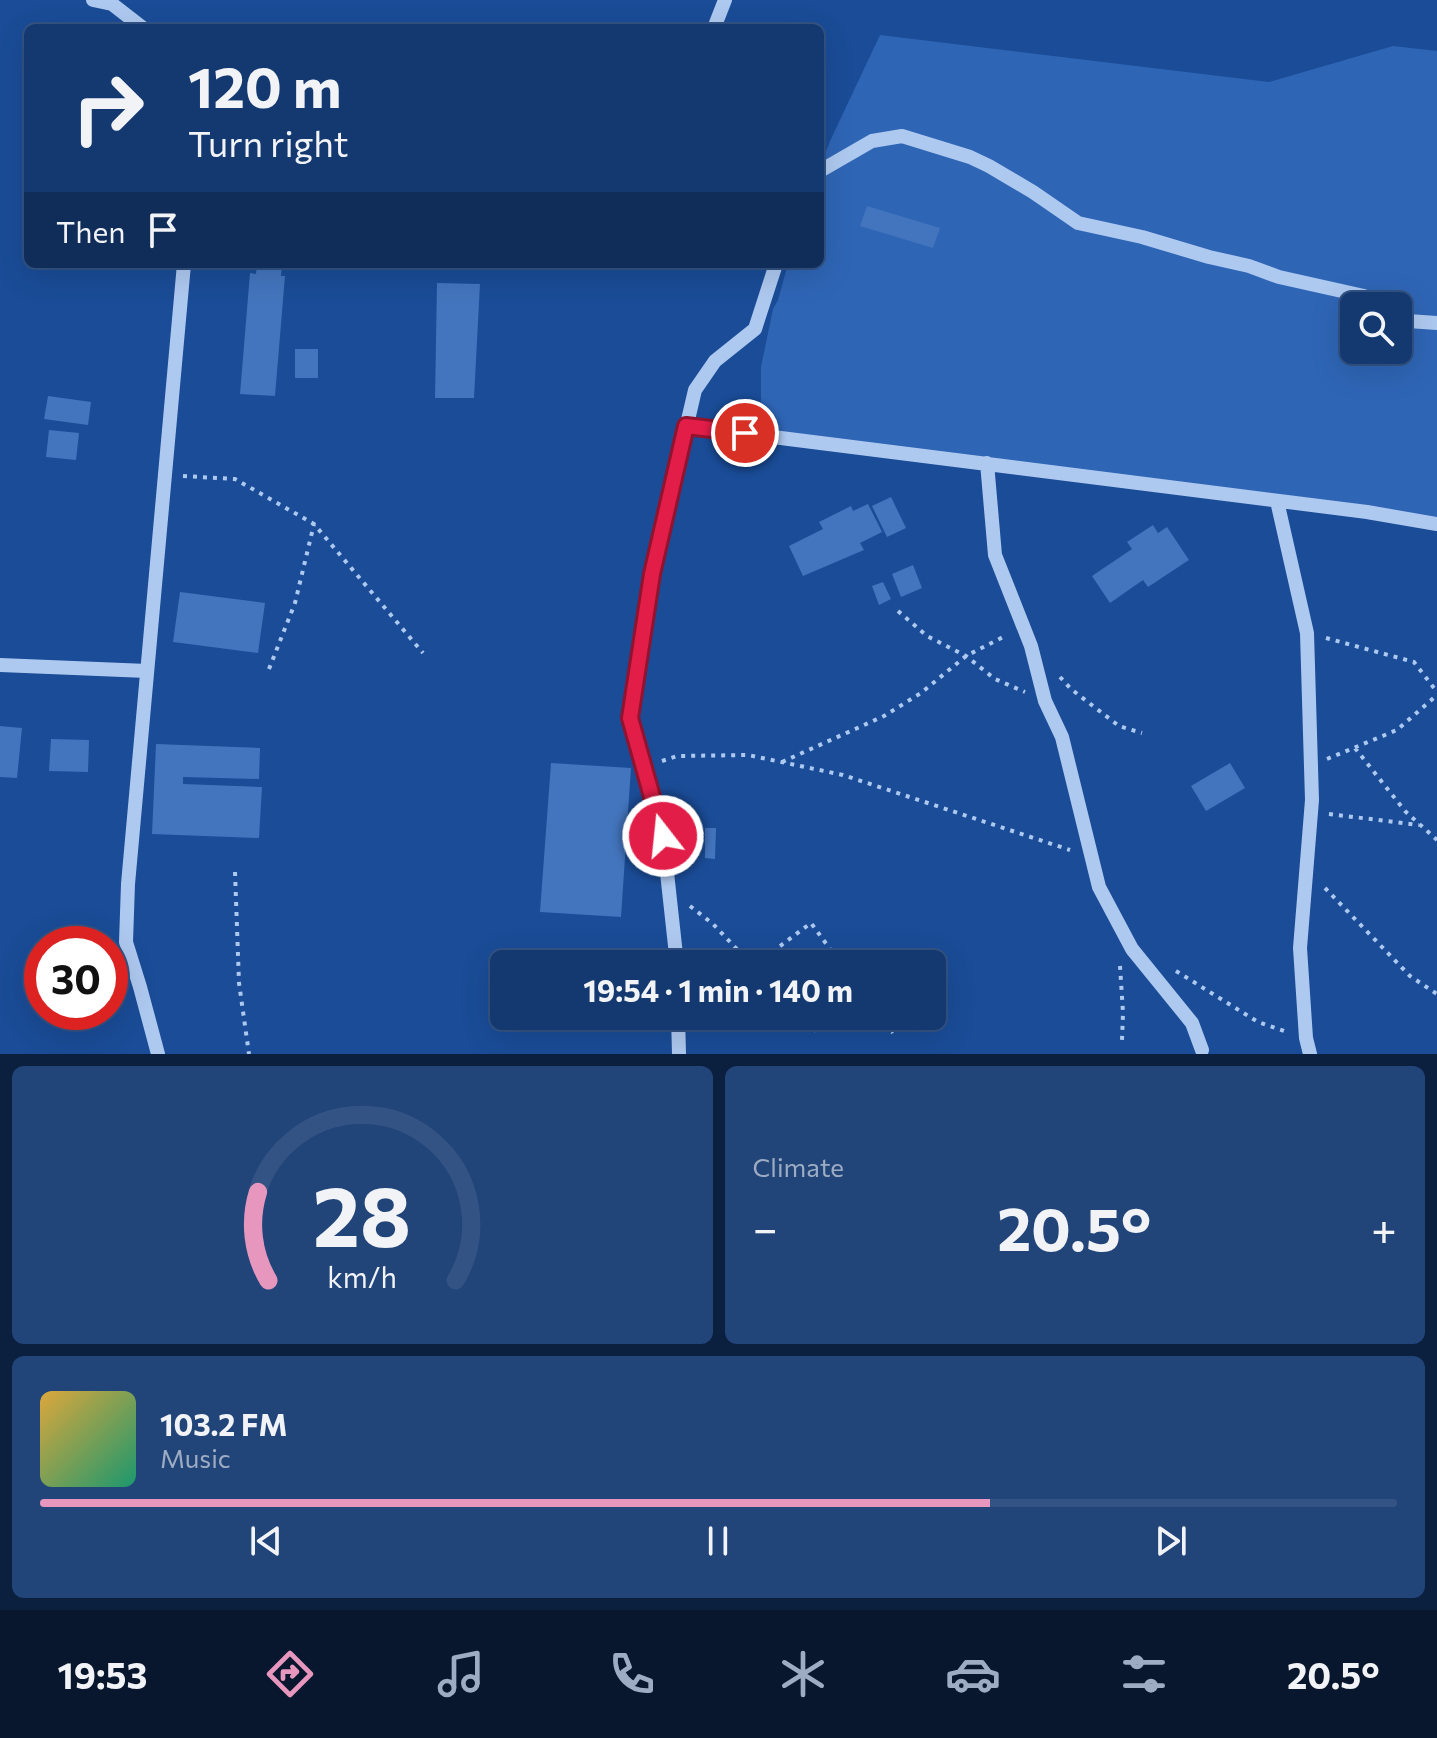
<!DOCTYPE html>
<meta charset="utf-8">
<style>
:root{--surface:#143971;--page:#214479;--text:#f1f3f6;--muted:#9dacc3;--line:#335384;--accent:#e797bd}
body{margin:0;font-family:Commissioner,sans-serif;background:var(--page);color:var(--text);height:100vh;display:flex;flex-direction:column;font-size:30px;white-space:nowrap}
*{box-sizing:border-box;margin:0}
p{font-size:26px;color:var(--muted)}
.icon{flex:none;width:44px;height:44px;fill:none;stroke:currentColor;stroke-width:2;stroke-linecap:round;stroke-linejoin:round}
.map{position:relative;height:1054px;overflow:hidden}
.sheet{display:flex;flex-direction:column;gap:12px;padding:12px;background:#0b1f3e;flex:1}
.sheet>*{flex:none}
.guide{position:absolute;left:24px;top:24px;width:800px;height:244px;border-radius:12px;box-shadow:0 8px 32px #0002,0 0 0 2px var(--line);background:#143971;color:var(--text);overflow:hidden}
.fabs{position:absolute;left:1340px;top:292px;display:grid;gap:16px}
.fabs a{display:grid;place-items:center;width:72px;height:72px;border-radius:12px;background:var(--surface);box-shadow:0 8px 32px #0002,0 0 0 2px var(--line);font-size:40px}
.speed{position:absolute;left:24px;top:926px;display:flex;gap:16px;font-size:40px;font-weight:700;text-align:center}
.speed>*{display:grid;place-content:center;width:104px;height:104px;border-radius:50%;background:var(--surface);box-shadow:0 8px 32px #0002,0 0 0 2px var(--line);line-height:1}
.speed .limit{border:12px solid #d22;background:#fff;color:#111}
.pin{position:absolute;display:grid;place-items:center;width:68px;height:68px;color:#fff;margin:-34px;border:4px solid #fff;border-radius:50%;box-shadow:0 2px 8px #0007}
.me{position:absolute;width:88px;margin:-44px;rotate:344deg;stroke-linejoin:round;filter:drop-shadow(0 0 6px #0008)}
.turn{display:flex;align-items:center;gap:28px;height:168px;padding:0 32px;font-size:36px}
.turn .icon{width:104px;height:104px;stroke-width:2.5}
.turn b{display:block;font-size:56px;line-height:68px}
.then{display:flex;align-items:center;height:76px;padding:0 32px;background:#0003;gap:16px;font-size:30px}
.big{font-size:60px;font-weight:700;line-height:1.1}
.sheet .card{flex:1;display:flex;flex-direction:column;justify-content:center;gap:12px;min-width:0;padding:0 28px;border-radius:12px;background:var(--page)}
.sheet .dial{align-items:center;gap:0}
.dial svg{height:208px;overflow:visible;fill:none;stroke:var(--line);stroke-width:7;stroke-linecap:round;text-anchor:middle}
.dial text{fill:var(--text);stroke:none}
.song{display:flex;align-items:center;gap:24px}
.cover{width:96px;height:96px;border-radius:12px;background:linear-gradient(135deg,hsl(40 70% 55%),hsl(160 70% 35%))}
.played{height:8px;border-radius:4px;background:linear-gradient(90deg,var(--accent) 70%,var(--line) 70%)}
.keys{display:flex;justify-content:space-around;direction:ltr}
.heat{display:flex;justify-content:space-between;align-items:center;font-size:44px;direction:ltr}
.sheet .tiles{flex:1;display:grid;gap:12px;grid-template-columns:1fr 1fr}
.card:last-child{grid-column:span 2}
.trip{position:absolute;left:490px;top:950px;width:456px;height:80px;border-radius:12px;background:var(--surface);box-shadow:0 8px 32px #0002,0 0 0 2px var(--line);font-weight:700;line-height:80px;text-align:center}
.tab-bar{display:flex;height:128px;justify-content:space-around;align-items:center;background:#08172d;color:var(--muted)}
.tab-bar .icon{width:56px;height:56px}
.tab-bar .active{color:var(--accent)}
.tab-bar b{font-size:36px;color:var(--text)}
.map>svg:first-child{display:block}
.green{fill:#2e65b5;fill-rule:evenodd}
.building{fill:#4375be}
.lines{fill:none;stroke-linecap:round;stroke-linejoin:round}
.path{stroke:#aec9f0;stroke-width:4;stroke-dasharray:4 6;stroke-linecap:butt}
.minor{stroke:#aec9f0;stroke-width:14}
.route-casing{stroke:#92132f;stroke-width:20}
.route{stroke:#e11d48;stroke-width:14}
</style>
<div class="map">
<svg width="1437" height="1054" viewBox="0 0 1437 1054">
<rect width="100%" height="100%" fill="#1a4c97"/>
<path class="green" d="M 880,35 L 1269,82 L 1393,46 L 1437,51 L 1437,530 L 1367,512 L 774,436 L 761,412 L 761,367 L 773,309 L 778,300 L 788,264 L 820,264 L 820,167 L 830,141 ZM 1354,306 L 1398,306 L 1398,350 L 1354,350 Z"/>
<path class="building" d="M 867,206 L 940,228 L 933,248 L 860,226 Z
M 257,264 L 282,264 L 281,276 L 285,276 L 275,396 L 240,394 L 250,273 L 256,274 Z
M 437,283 L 480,284 L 474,398 L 435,398 Z
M 295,349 L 318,349 L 318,378 L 295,378 Z
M 48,396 L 91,402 L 88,425 L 44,419 Z
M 49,430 L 79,433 L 76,460 L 46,457 Z
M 891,497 L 906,528 L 887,537 L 872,506 Z
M 868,504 L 882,532 L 860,543 L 864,550 L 803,576 L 789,546 L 823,529 L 819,522 L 851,506 L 853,511 Z
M 1153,525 L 1158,533 L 1167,527 L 1189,560 L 1148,587 L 1143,580 L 1110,603 L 1092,576 L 1132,549 L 1127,542 Z
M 913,565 L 922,588 L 901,597 L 892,574 Z
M 883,582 L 891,599 L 879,605 L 872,586 Z
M 180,592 L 265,603 L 258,653 L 173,642 Z
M 0,726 L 22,728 L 17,778 L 0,777 Z
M 51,739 L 89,740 L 88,772 L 49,771 Z
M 156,744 L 260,748 L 259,779 L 183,777 L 183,784 L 262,787 L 259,838 L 152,834 Z
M 551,763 L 631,768 L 621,917 L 540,912 Z
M 1230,763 L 1245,788 L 1206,811 L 1191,786 Z
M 705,828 L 716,828 L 715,859 L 705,858 Z"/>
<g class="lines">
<path class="path" d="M 183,476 L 235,479 L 314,524 L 423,653
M 898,611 L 927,636 L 966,656 L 995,679 L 1025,692
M 1326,638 L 1414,662 L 1437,692
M 269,669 L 295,603 L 314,524
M 1060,677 L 1071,689 L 1119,726 L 1142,733
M 1355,748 L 1405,811 L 1437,840
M 1327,759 L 1397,730 L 1437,695
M 662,761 L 677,756 L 748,755 L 843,775 L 1070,850
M 782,762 L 884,716 L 921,693 L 966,656 L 1007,635
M 1329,814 L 1419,825
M 235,872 L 239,983 L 249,1054
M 1325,888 L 1410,976 L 1437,994
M 690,906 L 713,924 L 751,964
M 756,964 L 811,923 L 841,964
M 1120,966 L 1123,1013 L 1122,1040
M 1176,971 L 1258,1022 L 1287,1032
M 801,1016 L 816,1031
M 880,1016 L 893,1033"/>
<path class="minor" d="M 93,0 L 112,4 L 143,28
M 714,28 L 725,0
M 820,171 L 872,141 L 902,136 L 970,157 L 989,166 L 1033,192 L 1078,223 L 1142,237 L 1209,257 L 1249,266 L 1279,277 L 1364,296 L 1382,306
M 1398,315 L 1408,321 L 1437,323
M 686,426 L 1367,512 L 1437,524
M 987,463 L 995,555 L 1031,646 L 1045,701 L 1062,737 L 1099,887 L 1132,949 L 1192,1023 L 1202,1050
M 1277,501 L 1307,633 L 1312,800 L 1300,948 L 1306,1038 L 1310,1054
M 0,665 L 147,671
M 677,964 L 663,836 L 630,718 L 652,574 L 695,390 L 715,361 L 755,329 L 776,264
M 678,1016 L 679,1054
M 158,1054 L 140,987 L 126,942 L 128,884 L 184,264"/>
</g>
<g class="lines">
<defs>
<path id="route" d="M 663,836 L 630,718 L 652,574 L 686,426 L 745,433"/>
</defs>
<use href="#route" class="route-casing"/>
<use href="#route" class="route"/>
</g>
</svg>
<div class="fabs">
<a><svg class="icon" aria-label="search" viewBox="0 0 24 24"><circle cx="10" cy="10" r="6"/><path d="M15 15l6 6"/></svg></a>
</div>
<div class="speed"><div class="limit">30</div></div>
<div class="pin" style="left:745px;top:433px;background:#d93025"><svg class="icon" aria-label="arrive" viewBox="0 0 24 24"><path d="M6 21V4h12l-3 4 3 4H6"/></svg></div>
<svg class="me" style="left:663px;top:836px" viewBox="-20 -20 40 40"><circle r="17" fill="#e11d48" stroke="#fff" stroke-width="3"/><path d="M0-11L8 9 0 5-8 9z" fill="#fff"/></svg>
<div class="trip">19:54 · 1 min · 140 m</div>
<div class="guide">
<div class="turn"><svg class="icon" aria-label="right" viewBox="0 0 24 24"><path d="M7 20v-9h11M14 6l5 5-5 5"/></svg><div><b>120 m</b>Turn right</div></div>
<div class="then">Then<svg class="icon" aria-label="arrive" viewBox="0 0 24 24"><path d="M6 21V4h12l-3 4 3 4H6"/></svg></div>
</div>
</div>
<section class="sheet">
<div class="tiles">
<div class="card dial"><svg viewBox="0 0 100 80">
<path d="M14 69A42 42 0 1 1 86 69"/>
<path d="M14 69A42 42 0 0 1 10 35" stroke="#e797bd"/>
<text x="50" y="56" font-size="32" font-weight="700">28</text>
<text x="50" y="72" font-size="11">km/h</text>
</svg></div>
<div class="card"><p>Climate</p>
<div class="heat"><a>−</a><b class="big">20.5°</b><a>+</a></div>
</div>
<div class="card">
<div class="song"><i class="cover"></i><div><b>103.2 FM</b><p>Music</p></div></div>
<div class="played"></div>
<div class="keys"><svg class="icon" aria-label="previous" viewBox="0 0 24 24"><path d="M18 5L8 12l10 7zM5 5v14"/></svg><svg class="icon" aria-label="pause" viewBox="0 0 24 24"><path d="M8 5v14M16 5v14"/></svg><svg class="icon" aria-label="next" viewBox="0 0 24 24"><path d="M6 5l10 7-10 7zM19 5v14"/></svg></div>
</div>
</div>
</section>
<nav class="tab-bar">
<b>19:53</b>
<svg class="icon active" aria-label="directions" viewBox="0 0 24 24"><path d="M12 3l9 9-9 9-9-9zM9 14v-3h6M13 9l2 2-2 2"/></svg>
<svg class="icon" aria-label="music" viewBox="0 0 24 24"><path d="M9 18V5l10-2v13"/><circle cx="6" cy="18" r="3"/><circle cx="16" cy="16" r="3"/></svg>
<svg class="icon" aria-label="phone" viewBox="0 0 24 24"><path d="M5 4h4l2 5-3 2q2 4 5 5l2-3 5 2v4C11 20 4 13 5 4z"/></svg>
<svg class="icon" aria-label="climate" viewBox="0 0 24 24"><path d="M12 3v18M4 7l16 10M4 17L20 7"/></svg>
<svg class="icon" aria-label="car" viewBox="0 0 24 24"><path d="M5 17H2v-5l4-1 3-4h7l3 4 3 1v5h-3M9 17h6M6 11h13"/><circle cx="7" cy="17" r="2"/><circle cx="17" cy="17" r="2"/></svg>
<svg class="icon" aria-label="filters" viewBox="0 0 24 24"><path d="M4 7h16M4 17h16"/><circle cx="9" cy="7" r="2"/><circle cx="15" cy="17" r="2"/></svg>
<b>20.5°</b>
</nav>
